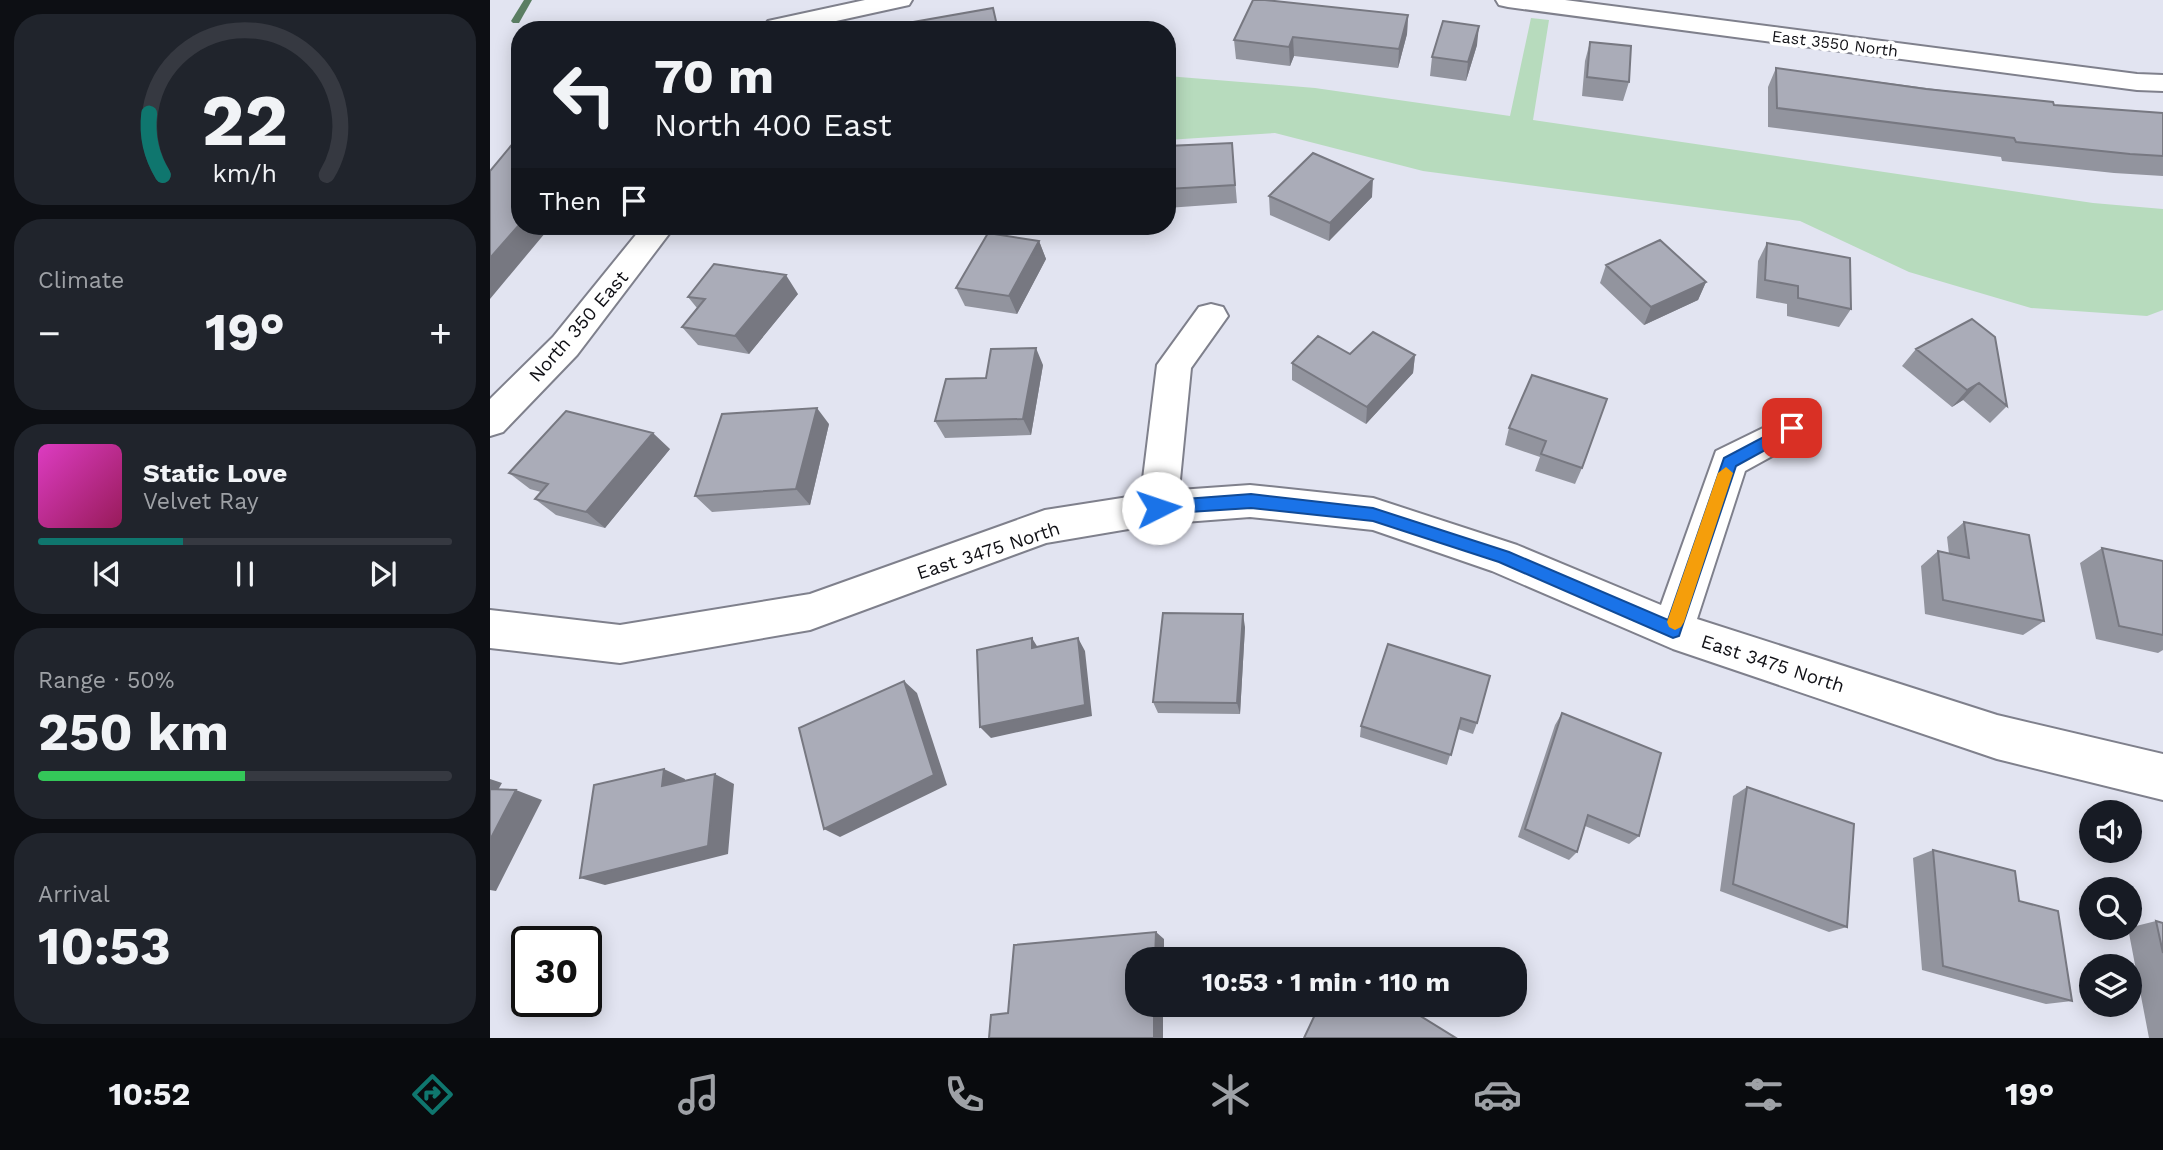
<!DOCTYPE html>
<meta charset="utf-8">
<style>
:root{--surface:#171b24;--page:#20242c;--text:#f1f3f6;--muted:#9ea1a6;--line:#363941;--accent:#0f766e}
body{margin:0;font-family:"Work Sans",sans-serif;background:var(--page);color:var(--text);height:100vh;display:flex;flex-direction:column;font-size:26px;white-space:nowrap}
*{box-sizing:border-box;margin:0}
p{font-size:23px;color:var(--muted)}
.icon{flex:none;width:38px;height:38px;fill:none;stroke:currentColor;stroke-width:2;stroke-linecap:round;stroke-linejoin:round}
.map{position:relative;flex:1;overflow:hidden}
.drawer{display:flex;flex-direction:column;gap:14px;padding:14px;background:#0d0f14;width:490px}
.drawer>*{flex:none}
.guide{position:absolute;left:21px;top:21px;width:665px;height:214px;border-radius:28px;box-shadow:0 4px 18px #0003;background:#171b24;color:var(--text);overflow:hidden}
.tools{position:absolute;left:1589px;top:800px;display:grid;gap:14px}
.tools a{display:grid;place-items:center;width:63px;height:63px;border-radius:50%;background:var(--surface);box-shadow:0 4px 18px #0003;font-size:35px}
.speed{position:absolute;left:21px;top:926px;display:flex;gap:14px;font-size:35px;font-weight:700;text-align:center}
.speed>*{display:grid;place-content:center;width:91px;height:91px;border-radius:50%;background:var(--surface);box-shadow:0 4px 18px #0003;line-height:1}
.speed .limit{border:4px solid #111;border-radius:10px;background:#fff;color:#111}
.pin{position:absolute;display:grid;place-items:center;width:60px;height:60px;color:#fff;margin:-30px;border-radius:14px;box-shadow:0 4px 10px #0006}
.me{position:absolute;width:77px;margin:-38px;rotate:86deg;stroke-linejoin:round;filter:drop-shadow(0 0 5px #0008)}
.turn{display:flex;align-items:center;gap:24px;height:147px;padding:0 28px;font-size:32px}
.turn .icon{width:91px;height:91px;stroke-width:2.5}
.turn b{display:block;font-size:49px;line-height:60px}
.then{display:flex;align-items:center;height:66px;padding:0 28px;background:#0003;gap:14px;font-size:26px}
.big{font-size:52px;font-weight:700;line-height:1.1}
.drawer .tile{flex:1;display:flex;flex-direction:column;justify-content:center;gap:10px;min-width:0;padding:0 24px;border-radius:28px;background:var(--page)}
.drawer .dial{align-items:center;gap:0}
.dial svg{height:182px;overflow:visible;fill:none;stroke:var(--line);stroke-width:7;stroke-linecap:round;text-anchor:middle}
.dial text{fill:var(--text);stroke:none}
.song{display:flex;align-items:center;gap:21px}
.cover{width:84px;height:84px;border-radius:10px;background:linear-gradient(135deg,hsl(310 70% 55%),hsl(330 70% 35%))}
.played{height:7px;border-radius:4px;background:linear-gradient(90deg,var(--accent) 35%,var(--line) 35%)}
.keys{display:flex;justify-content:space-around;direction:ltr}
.heat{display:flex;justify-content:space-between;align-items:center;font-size:38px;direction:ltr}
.charge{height:10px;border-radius:5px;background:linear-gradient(90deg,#34c759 50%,var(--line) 0)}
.trip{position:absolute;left:635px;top:947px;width:402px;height:70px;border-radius:28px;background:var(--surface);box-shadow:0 4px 18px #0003;font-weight:700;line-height:70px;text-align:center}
.dock{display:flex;height:112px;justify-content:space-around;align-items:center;background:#090b0e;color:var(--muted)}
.dock .icon{width:49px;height:49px}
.dock .active{color:var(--accent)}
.dock b{font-size:32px;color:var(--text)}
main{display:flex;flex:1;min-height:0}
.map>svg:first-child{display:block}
.green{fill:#b7dbbd}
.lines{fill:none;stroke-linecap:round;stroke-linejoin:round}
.stream{fill:#5b7e63;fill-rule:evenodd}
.minor-casing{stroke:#7f808c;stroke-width:4}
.minor{fill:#fff;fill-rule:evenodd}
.wall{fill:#92949e}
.shaded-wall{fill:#777881}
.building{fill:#aaacb8;stroke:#777881;stroke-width:2}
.route{fill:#1a73e8;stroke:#114b97;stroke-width:2}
.slow{fill:#f59e0b}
.labels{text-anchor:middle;stroke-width:7;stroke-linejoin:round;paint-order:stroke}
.far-street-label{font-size:16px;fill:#101015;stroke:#fff}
.street-label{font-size:19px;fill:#101015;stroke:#fff}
</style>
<main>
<section class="drawer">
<div class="tile dial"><svg viewBox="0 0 100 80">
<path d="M14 69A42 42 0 1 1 86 69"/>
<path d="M14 69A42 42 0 0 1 8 42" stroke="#0f766e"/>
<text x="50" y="56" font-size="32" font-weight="700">22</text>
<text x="50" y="72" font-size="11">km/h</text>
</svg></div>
<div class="tile"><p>Climate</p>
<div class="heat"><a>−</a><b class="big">19°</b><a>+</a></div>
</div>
<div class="tile">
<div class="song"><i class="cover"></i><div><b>Static Love</b><p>Velvet Ray</p></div></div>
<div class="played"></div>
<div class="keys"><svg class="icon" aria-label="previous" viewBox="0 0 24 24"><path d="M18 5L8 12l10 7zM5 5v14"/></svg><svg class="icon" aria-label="pause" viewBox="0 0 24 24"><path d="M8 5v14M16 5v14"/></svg><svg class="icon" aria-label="next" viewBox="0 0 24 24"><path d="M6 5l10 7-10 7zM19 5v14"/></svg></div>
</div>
<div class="tile"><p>Range · 50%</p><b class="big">250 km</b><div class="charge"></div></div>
<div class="tile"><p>Arrival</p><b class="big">10:53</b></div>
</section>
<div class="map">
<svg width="1673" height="1038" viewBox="0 0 1673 1038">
<rect width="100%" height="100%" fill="#e2e4f1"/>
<path class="green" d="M 1041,18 L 1059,20 L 1043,120 L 1603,203 L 1673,209 L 1673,310 L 1657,316 L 1541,308 L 1419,272 L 1310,221 L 933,171 L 785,133 L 677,140 L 677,76 L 825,88 L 1020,116 Z"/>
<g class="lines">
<path class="stream" d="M 34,0 L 42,0 L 29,23 L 23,23 L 21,21 Z"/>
<defs>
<path id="minor" d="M 375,0 L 422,0 L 419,5 L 305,30 L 277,30 L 274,26 L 278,21 Z
M 1006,0 L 1075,0 L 1647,74 L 1673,75 L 1673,91 L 1647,90 L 1018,7 L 1009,5 Z
M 153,226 L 185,226 L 87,355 L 13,432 L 0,436 L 0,399 L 63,337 Z
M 721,304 L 733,307 L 738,316 L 701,368 L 689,490 L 760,485 L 883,498 L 1027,545 L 1171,605 L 1226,451 L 1302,414 L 1315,418 L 1320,428 L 1315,438 L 1255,471 L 1207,619 L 1507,715 L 1673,754 L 1673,800 L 1507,759 L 1183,649 L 1002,571 L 883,530 L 760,517 L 668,524 L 556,543 L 320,630 L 130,663 L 0,648 L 0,610 L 130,625 L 320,594 L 555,510 L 651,495 L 667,365 L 709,307 Z"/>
</defs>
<use href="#minor" class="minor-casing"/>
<use href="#minor" class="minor"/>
</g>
<path class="wall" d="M 918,15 L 917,34 L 908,68 L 804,56 L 800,66 L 746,59 L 744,40 Z
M 1100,42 L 1139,82 L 1133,101 L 1092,96 L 1095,61 Z
M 987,45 L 976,81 L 940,76 L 942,57 Z
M 1286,68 L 1564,105 L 1673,113 L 1673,176 L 1624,173 L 1512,161 L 1511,157 L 1278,127 L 1278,87 Z
M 742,143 L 747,203 L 677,208 L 677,146 Z
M 779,196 L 882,197 L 839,241 L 780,215 Z
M 289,226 L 349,226 L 346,232 L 293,231 Z
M 549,241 L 556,259 L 527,314 L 475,306 L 466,288 Z
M 1277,243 L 1361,309 L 1349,327 L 1297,316 L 1297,304 L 1266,298 L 1268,261 Z
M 1116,265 L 1216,282 L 1208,300 L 1154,325 L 1110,283 Z
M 308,294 L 259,354 L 208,345 L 192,327 L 207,308 L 198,297 Z
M 1482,319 L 1517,406 L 1500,423 L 1473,400 L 1462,407 L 1412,366 L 1426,349 Z
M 860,354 L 925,355 L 923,373 L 876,424 L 802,380 L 802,363 Z
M 553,365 L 541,435 L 455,438 L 445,421 L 496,378 Z
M 1042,375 L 1092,468 L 1085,484 L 1045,471 L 1050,457 L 1015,445 L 1019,428 Z
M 339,424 L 320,505 L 222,512 L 205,496 Z
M 180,449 L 115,528 L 66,515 L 45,499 L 51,492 L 40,489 L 19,473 Z
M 1474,522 L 1554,621 L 1533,635 L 1435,614 L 1431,566 L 1448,551 L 1459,554 L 1457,537 Z
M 1612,548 L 1673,561 L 1673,650 L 1668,653 L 1606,639 L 1590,563 Z
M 755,627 L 750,714 L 668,713 L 663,702 Z
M 898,644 L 987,723 L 983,734 L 968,729 L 957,765 L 870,737 L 871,726 Z
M 1072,713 L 1149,836 L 1139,844 L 1095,826 L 1087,852 L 1079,860 L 1028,837 L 1065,725 Z
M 1257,787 L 1357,927 L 1339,932 L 1230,891 L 1243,796 Z
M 1443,850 L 1529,901 L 1582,1001 L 1556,1004 L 1432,970 L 1423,858 Z
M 1666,921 L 1673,923 L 1673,1038 L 1659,1038 L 1638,928 Z"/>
<path class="shaded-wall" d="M 918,15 L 917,34 L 908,68 L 909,49 Z
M 989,26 L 987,45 L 976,81 L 978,62 Z
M 803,37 L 804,56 L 800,66 L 799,47 Z
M 883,179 L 882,197 L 839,241 L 840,223 Z
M 30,224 L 30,226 L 61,226 L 0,299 L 0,258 Z
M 343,226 L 349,226 L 346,232 Z
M 549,241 L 556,259 L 527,314 L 519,296 Z
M 296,275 L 308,294 L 259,354 L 245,336 Z
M 1216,282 L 1208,300 L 1154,325 L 1161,307 Z
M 546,348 L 553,365 L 541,435 L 533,419 Z
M 925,355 L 923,373 L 876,424 L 877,407 Z
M 1489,383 L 1473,400 L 1462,407 L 1477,390 Z
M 327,408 L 339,424 L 320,505 L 306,489 Z
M 163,433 L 180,449 L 115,528 L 96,512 Z
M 753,614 L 755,627 L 750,714 L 747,703 Z
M 542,638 L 550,651 L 542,648 Z
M 588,638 L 595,651 L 602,716 L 501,738 L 490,727 Z
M 414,681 L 427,693 L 457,785 L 350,837 L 334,829 Z
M 174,769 L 195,779 L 193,796 L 172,786 Z
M 225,774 L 244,784 L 238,854 L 115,885 L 90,878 Z
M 0,779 L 12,783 L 4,797 L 0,796 Z
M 26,790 L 52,800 L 6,891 L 0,890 L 0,840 Z
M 666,932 L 674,939 L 674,959 L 665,959 Z
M 664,1004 L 673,1004 L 673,1038 L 664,1038 Z"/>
<path class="building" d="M 763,0 L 775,0 L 918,15 L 909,49 L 803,37 L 799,47 L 744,40 Z
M 503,8 L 508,30 L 382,30 L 389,28 Z
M 953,21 L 989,26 L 978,62 L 942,57 Z
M 1100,42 L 1141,46 L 1139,82 L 1097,77 Z
M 1286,68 L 1436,89 L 1563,102 L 1564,105 L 1673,113 L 1673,156 L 1640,154 L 1526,142 L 1524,138 L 1287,108 Z
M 30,135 L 30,224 L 0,258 L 0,171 Z
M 742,143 L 745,185 L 677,189 L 677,146 Z
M 823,153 L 883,179 L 840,223 L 779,196 Z
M 498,233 L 549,241 L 519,296 L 466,288 Z
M 1170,240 L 1216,282 L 1161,307 L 1116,265 Z
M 1277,243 L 1360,258 L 1361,309 L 1308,298 L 1308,286 L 1275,280 Z
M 224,264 L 296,275 L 245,336 L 192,327 L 215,299 L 198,297 Z
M 1482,319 L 1505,337 L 1517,406 L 1489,383 L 1477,390 L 1426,349 Z
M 883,332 L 925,355 L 877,407 L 802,363 L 828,336 L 860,354 Z
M 546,348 L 533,419 L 445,421 L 456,379 L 496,378 L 501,349 Z
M 1042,375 L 1117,399 L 1092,468 L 1051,454 L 1056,441 L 1019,428 Z
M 327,408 L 306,489 L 205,496 L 232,414 Z
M 76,411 L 163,433 L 96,512 L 45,499 L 58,484 L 19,473 Z
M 1474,522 L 1539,535 L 1554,621 L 1453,600 L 1448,551 L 1479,558 Z
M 1612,548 L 1673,561 L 1673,635 L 1629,626 Z
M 673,613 L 753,614 L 747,703 L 663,702 Z
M 542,638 L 542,648 L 588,638 L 595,705 L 490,727 L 487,650 Z
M 898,644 L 1000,676 L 987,723 L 971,718 L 961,755 L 871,726 Z
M 414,681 L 444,775 L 334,829 L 309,728 Z
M 1072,713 L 1171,753 L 1149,836 L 1098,815 L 1087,852 L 1035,829 Z
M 174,769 L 172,786 L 225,774 L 218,846 L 90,878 L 104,785 Z
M 1257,787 L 1364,824 L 1357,927 L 1243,884 Z
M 0,789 L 26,790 L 0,840 Z
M 1443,850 L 1525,871 L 1529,901 L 1568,911 L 1582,1001 L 1453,966 Z
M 1666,921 L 1673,923 L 1673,953 Z
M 666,932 L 665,959 L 648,959 L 648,1004 L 664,1004 L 664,1038 L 499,1038 L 501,1015 L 518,1013 L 524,945 Z
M 830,1004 L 911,1004 L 966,1038 L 814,1038 Z"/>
<path class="route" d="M 1302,422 L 1310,428 L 1308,432 L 1246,466 L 1191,630 L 1189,636 L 1183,638 L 1009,562 L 883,521 L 761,508 L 668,514 L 663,513 L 660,508 L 663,503 L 668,501 L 761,494 L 883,508 L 1019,552 L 1178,620 L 1234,458 Z"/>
<path class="slow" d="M 1236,467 L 1243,473 L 1194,622 L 1191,627 L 1185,630 L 1179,627 L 1177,622 L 1228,473 Z"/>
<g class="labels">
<g class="far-street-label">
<text transform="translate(1345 43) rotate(7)" y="6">East 3550 North</text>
</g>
<g class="street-label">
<text transform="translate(88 326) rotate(-49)" y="7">North 350 East</text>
<text transform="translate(498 550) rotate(-18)" y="7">East 3475 North</text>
<text transform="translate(1283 663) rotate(18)" y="7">East 3475 North</text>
</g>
</g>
</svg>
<div class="tools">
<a><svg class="icon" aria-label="sound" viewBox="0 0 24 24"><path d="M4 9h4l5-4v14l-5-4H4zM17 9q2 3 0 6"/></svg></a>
<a><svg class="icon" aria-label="search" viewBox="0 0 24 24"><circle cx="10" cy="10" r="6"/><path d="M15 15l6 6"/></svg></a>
<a><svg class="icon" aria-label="layers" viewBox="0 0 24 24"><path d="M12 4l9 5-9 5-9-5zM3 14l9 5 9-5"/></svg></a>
</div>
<div class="speed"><div class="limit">30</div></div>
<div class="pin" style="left:1302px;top:428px;background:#d93025"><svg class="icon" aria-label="arrive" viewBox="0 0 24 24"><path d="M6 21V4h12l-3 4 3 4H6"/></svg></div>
<svg class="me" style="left:668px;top:508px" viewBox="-20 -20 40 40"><circle r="19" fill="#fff"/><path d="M0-13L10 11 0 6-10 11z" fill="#1a73e8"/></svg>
<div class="trip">10:53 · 1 min · 110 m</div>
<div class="guide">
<div class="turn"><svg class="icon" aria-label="left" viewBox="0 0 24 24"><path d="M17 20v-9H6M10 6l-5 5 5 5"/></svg><div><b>70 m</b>North 400 East</div></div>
<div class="then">Then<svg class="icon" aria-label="arrive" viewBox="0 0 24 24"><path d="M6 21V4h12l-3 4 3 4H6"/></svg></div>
</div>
</div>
</main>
<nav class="dock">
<b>10:52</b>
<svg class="icon active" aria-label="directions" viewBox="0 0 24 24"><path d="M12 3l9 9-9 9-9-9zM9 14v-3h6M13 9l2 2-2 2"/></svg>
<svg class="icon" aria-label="music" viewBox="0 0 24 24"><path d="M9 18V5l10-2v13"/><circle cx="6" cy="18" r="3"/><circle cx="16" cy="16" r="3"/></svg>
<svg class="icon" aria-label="phone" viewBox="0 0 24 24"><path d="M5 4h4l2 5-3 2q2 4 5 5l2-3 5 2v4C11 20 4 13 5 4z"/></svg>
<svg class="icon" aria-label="climate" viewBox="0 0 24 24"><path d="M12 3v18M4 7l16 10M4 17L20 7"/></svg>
<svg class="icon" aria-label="car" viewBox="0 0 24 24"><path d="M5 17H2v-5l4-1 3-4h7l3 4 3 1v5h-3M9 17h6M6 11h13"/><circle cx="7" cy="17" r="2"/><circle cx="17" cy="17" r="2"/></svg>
<svg class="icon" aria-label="filters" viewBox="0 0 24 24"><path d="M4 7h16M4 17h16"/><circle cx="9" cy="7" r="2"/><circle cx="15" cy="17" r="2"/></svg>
<b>19°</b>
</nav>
